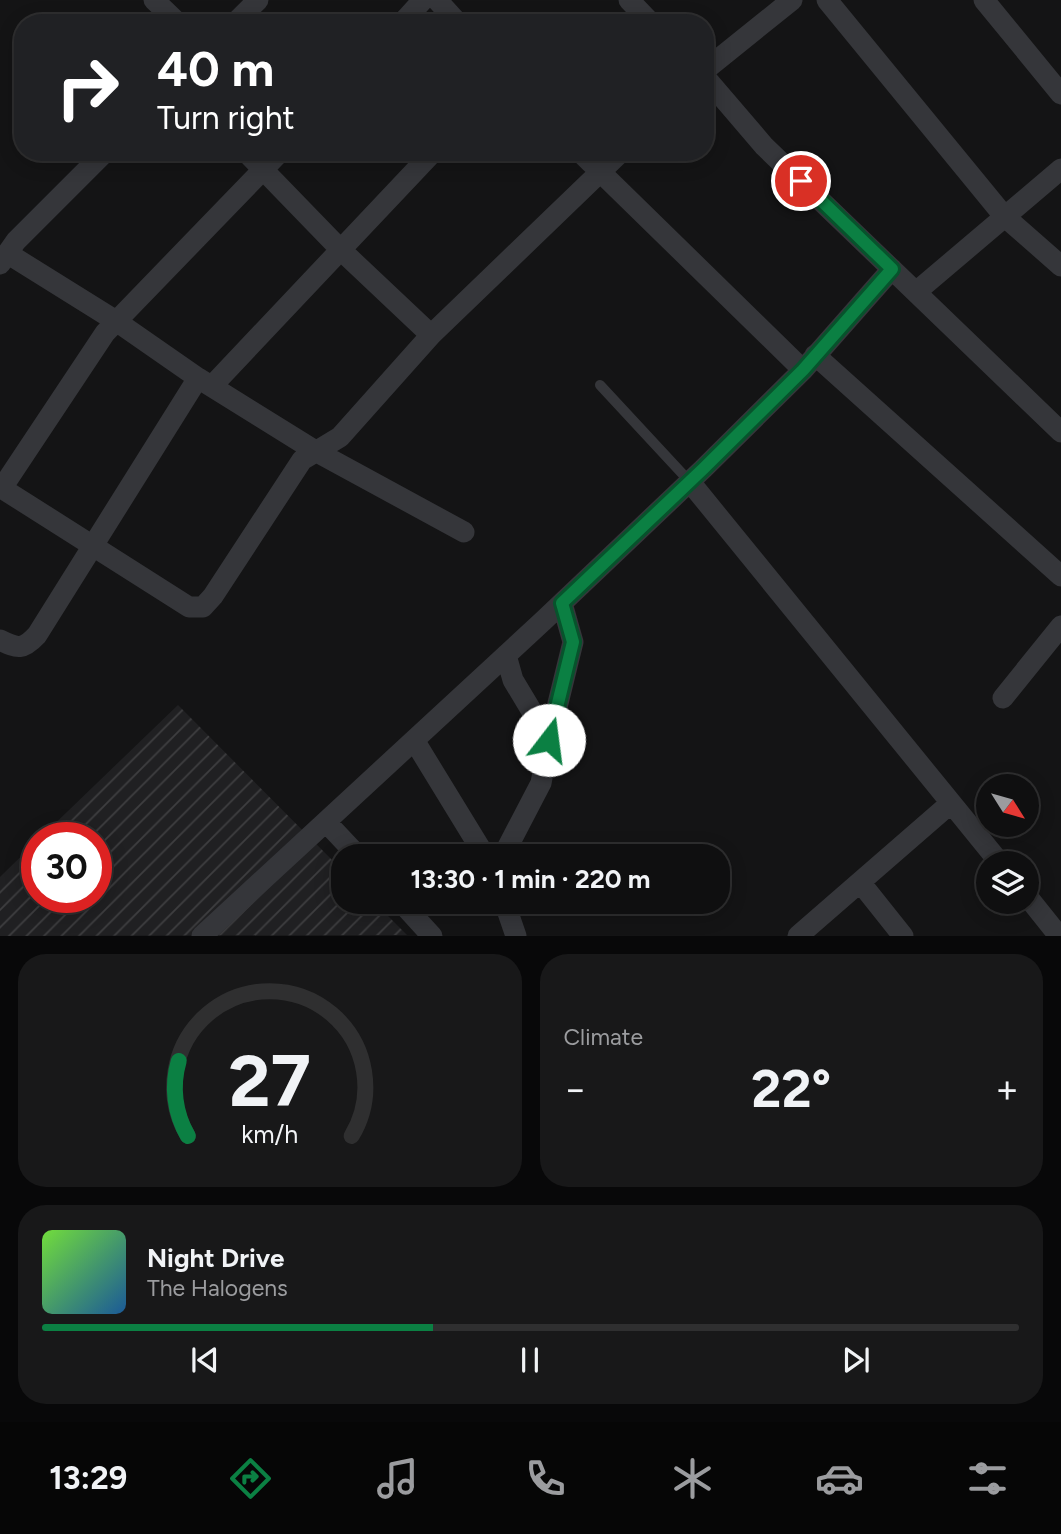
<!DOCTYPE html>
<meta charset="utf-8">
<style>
:root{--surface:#0f0f10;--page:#181819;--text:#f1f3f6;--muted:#9b9c9f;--line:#2f2f30;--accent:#0b8043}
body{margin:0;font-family:Figtree,sans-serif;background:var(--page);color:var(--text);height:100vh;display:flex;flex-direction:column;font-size:26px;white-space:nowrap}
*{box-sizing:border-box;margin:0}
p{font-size:23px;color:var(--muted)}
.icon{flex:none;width:38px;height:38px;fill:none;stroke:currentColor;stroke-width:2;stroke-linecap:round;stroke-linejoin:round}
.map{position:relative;height:936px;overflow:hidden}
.side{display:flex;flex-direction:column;gap:18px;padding:18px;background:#080809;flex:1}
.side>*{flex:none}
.banner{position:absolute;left:14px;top:14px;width:700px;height:147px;border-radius:28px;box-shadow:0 4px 18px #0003,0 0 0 2px var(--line);background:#202124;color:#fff;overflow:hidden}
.needle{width:46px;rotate:127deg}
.controls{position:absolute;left:976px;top:774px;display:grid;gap:14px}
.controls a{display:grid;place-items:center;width:63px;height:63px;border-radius:50%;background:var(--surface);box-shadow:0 4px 18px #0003,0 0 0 2px var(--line);font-size:35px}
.speed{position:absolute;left:21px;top:822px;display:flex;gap:14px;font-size:35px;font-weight:700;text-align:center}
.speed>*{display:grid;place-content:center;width:91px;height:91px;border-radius:50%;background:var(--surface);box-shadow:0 4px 18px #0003,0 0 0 2px var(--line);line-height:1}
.speed .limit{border:10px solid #d22;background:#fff;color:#111}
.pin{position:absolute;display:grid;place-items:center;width:60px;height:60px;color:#fff;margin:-30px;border:4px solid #fff;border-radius:50%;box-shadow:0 2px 7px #0007}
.me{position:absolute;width:77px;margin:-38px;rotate:15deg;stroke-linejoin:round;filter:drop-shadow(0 0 5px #0008)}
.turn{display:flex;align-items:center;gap:24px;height:147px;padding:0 28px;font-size:32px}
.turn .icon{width:91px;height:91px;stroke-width:2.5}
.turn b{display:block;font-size:49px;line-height:60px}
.big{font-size:52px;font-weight:700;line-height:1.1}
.side .widget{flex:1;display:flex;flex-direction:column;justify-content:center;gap:10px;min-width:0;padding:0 24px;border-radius:28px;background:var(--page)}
.side .dial{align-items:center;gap:0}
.dial svg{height:182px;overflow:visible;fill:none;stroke:var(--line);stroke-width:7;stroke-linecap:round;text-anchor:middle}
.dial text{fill:var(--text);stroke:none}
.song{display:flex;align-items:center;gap:21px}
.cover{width:84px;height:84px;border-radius:10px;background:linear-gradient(135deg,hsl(100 70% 55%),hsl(210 70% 35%))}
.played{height:7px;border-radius:4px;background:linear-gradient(90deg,var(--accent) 40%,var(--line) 40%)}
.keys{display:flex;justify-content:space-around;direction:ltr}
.heat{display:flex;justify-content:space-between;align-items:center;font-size:38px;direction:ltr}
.side .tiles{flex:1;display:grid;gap:18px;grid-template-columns:1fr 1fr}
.widget:last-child{grid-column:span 2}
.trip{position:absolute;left:331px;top:844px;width:399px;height:70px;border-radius:28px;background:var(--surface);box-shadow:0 4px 18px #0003,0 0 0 2px var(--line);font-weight:700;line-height:70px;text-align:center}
.tab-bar{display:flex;height:112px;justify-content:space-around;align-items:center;background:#060606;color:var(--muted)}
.tab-bar .icon{width:49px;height:49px}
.tab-bar .current{color:var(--accent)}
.tab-bar b{font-size:32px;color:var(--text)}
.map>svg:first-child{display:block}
.industrial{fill:url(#industrial-furrows)}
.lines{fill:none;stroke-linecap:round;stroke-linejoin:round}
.lane{stroke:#35363a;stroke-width:10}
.street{stroke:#35363a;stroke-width:21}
.route-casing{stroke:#07532c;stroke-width:18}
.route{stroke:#0b8043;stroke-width:12}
</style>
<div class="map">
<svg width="1061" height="936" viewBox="0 0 1061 936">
<defs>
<pattern id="industrial-furrows" width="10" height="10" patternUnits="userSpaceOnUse" patternTransform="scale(1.75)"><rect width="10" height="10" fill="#202022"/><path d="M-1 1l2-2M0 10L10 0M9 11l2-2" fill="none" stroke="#3e3e40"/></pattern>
</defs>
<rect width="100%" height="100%" fill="#141415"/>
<path class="industrial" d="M 178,705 L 343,871 L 343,901 L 373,901 L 407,935 L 0,936 L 0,877 L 37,841 L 37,898 L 96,898 L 96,838 L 40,838 Z"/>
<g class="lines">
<path class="lane" d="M 600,385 L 690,482"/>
<path class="street" d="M 154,0 L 178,23
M 437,0 L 458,23
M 629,0 L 651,23
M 827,0 L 1004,216 L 1061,266
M 984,0 L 1061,94
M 235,23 L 258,0
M 402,23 L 423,0
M 705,70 L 792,0
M 705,77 L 764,146 L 1061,432
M 246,152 L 341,250 L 431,335
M 580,152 L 803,370
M 7,253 L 116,321 L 198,378 L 317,452 L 464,532
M 0,264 L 16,241 L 105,152
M 916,292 L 1061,169
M 815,355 L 1061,576
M 212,386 L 433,152
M 690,482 L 1000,863
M 0,487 L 189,607 L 203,607 L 213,596 L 302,460 L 340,437 L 431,335 L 621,152
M 2,488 L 105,333 L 280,152
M 0,640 C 18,649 23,650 37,635 L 198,378
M 506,655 L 513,680 L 549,740
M 1003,698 L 1061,626
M 414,740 L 485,856
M 326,822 L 358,856
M 503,856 L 541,783 L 549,740 L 573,642 L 562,603
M 860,882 L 903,936
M 1027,896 L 1055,931
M 400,901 L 432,936
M 504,901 L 516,936
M 202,936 L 543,621 L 703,469 L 803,370 L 892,269
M 798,936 L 951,803"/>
</g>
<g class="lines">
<defs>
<path id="route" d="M 549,740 L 573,642 L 562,603 L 703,469 L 803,370 L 892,269 L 801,181"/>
</defs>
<use href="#route" class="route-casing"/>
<use href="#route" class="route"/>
</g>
</svg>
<div class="controls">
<a><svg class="needle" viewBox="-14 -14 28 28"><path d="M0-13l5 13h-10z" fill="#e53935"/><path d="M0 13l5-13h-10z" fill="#9b9c9f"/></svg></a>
<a><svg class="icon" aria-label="layers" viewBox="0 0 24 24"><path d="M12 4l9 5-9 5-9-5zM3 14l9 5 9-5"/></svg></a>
</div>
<div class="speed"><div class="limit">30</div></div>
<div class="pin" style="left:801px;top:181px;background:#d93025"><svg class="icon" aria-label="arrive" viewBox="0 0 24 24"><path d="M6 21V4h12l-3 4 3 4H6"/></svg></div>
<svg class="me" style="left:549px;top:740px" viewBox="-20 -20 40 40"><circle r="19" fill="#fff"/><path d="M0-13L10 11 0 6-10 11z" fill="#0b8043"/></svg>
<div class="trip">13:30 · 1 min · 220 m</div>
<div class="banner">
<div class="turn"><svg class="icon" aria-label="right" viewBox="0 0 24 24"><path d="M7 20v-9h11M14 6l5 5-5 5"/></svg><div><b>40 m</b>Turn right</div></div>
</div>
</div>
<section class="side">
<div class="tiles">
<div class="widget dial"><svg viewBox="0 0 100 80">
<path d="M14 69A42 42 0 1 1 86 69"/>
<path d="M14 69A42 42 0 0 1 10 36" stroke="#0b8043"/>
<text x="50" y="56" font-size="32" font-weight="700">27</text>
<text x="50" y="72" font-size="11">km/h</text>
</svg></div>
<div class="widget"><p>Climate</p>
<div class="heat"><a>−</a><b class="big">22°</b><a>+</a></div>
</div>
<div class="widget">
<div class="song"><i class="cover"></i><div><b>Night Drive</b><p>The Halogens</p></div></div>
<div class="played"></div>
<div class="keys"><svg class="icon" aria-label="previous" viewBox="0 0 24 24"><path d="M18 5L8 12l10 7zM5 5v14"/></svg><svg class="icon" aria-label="pause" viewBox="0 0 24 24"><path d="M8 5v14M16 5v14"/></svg><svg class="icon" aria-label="next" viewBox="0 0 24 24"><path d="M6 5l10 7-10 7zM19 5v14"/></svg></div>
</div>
</div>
</section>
<nav class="tab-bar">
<b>13:29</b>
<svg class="icon current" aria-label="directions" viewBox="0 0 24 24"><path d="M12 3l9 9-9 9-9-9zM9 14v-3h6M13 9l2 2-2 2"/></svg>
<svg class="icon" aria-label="music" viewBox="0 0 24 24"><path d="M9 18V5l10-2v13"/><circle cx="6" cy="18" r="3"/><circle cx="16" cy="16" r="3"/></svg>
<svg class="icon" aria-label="phone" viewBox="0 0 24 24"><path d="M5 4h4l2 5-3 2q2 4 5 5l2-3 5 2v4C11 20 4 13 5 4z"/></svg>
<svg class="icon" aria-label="climate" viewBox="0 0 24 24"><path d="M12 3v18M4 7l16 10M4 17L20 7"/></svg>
<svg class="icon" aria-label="car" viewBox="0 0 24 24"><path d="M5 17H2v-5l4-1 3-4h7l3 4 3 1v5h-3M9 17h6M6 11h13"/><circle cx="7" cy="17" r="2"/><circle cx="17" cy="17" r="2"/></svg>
<svg class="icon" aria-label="filters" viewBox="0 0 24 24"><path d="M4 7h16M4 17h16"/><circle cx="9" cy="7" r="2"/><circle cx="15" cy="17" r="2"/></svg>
</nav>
